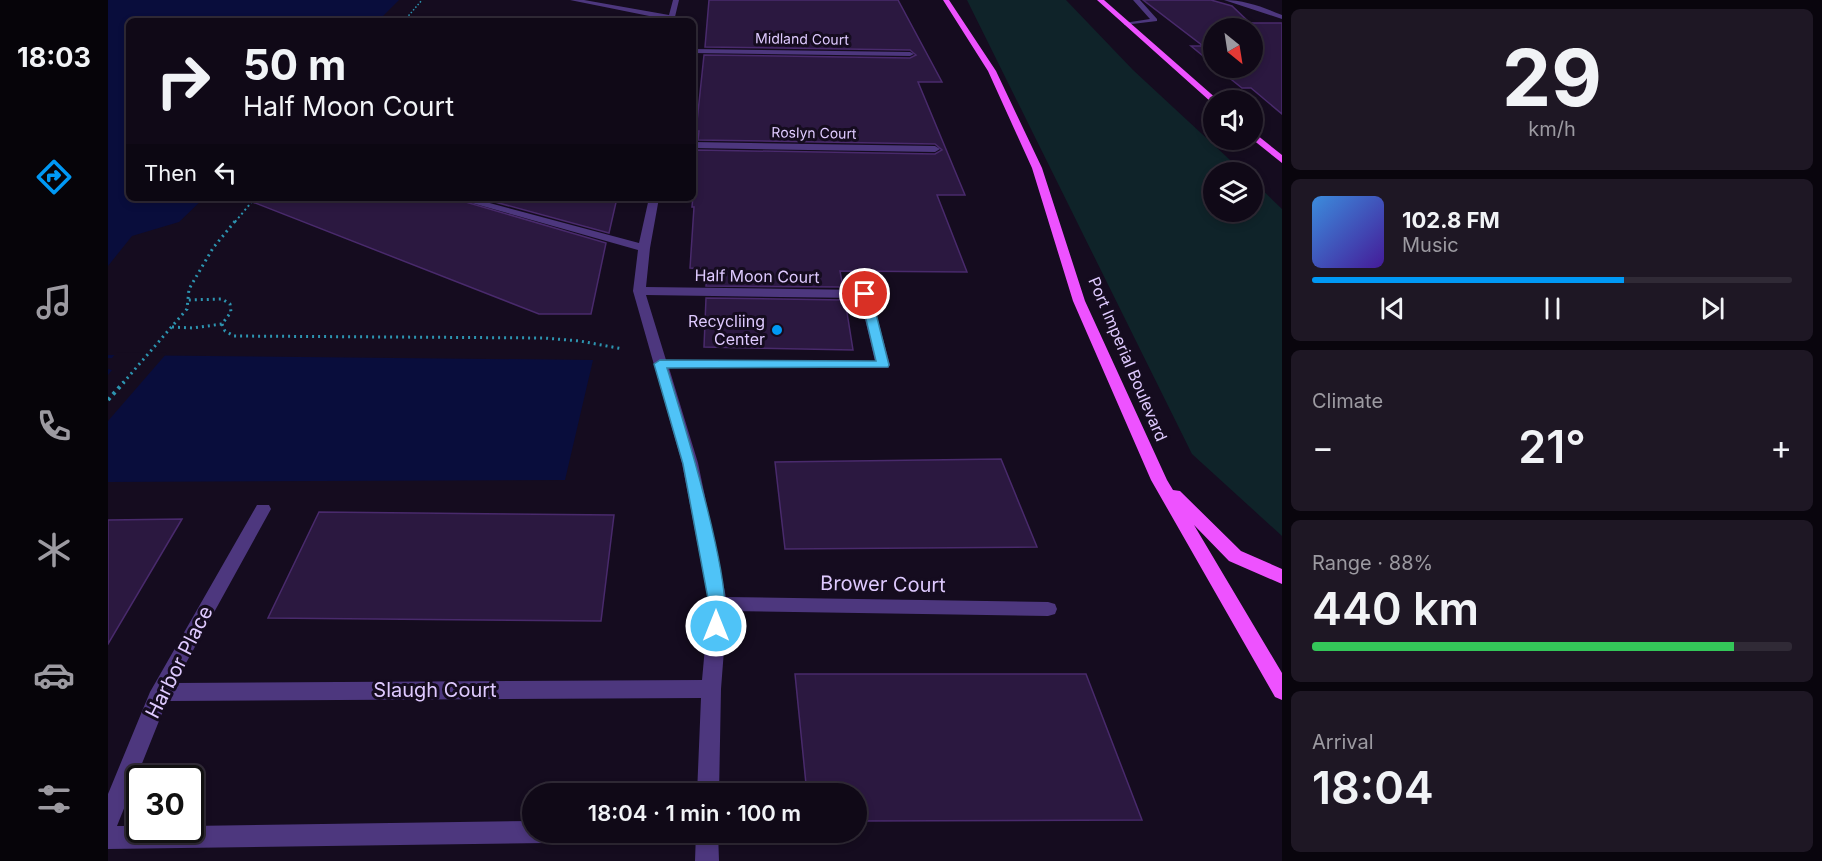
<!DOCTYPE html>
<meta charset="utf-8">
<style>
:root{--surface:#100917;--page:#1e1724;--text:#f1f3f6;--muted:#9c9aa1;--line:#302a36;--accent:#0099f5}
body{margin:0;font-family:Inter,sans-serif;background:var(--page);color:var(--text);height:100vh;display:flex;flex-direction:column;font-size:22px;white-space:nowrap}
*{box-sizing:border-box;margin:0}
p{font-size:20px;color:var(--muted)}
.icon{flex:none;width:33px;height:33px;fill:none;stroke:currentColor;stroke-width:2;stroke-linecap:round;stroke-linejoin:round}
.map{position:relative;flex:1;overflow:hidden}
.sheet{display:flex;flex-direction:column;gap:9px;padding:9px;background:#09050d;width:540px}
.sheet>*{flex:none}
.hud{position:absolute;left:18px;top:18px;width:570px;height:183px;border-radius:9px;box-shadow:0 3px 9px #0003,0 0 0 2px var(--line);background:#100917;color:var(--text);overflow:hidden}
.needle{width:39px;rotate:150deg}
.buttons{position:absolute;left:1095px;top:18px;display:grid;gap:12px}
.buttons a{display:grid;place-items:center;width:60px;height:60px;border-radius:50%;background:var(--surface);box-shadow:0 3px 9px #0003,0 0 0 2px var(--line);font-size:30px}
.speed{position:absolute;left:18px;top:765px;display:flex;gap:12px;font-size:30px;font-weight:700;text-align:center}
.speed>*{display:grid;place-content:center;width:78px;height:78px;border-radius:50%;background:var(--surface);box-shadow:0 3px 9px #0003,0 0 0 2px var(--line);line-height:1}
.speed .limit{border:3px solid #111;border-radius:9px;background:#fff;color:#111}
.pin{position:absolute;display:grid;place-items:center;width:51px;height:51px;color:#fff;margin:-26px;border:3px solid #fff;border-radius:50%;box-shadow:0 2px 6px #0007}
.me{position:absolute;width:66px;margin:-33px;rotate:0deg;stroke-linejoin:round;filter:drop-shadow(0 0 4px #0008)}
.turn{display:flex;align-items:center;gap:21px;height:126px;padding:0 18px;font-size:27px}
.turn .icon{width:78px;height:78px;stroke-width:2.5}
.turn b{display:block;font-size:42px;line-height:51px}
.then{display:flex;align-items:center;height:57px;padding:0 18px;background:#0003;gap:12px;font-size:22px}
.big{font-size:45px;font-weight:600;line-height:1.1}
.sheet .tile{flex:1;display:flex;flex-direction:column;justify-content:center;gap:9px;min-width:0;padding:0 21px;border-radius:9px;background:var(--page)}
.sheet .dial{align-items:center;gap:0}
.dial b{font-size:78px;line-height:1}
.song{display:flex;align-items:center;gap:18px}
.cover{width:72px;height:72px;border-radius:9px;background:linear-gradient(135deg,hsl(210 70% 55%),hsl(260 70% 35%))}
.played{height:6px;border-radius:3px;background:linear-gradient(90deg,var(--accent) 65%,var(--line) 65%)}
.keys{display:flex;justify-content:space-around;direction:ltr}
.heat{display:flex;justify-content:space-between;align-items:center;font-size:33px;direction:ltr}
.charge{height:9px;border-radius:4px;background:linear-gradient(90deg,#34c759 88%,var(--line) 0)}
.trip{position:absolute;left:414px;top:783px;width:345px;height:60px;border-radius:30px;background:var(--surface);box-shadow:0 3px 9px #0003,0 0 0 2px var(--line);font-weight:600;line-height:60px;text-align:center}
main{display:flex;flex:1;min-height:0}
.dock{display:flex;flex-direction:column;width:108px;justify-content:space-around;align-items:center;background:#060409;color:var(--muted)}
.dock .icon{width:42px;height:42px}
.dock .selected{color:var(--accent)}
.dock b{font-size:27px;color:var(--text)}
.map>svg:first-child{display:block}
.green{fill:#0f2329}
.water{fill:#090d3c}
.pier{fill:#150c1f}
.building{fill:#2b1840;stroke:#492a6c;stroke-width:1.5}
.lines{fill:none;stroke-linecap:round;stroke-linejoin:round}
.path-far3{stroke:#2d94b0;stroke-width:1.5;stroke-dasharray:1.5 2;stroke-linecap:butt}
.path-far2{stroke:#2d94b0;stroke-width:2;stroke-dasharray:2 3;stroke-linecap:butt}
.path-far1{stroke:#2d94b0;stroke-width:3;stroke-dasharray:2 4;stroke-linecap:butt}
.path{stroke:#2d94b0;stroke-width:4;stroke-dasharray:3 4.5;stroke-linecap:butt}
.minor{fill:#4d377e;fill-rule:evenodd}
.major{fill:#ee52ff;fill-rule:evenodd}
.route{fill:#4fc3f7;stroke:#337fa1;stroke-width:1.5}
.poi-dot{fill:#0099f5;stroke:#150c1f;stroke-width:2}
.labels{text-anchor:middle;stroke-width:6;stroke-linejoin:round;paint-order:stroke}
.far-street-label{font-size:14px;fill:#dfcaff;stroke:#150c1f}
.street-label{font-size:16px;fill:#dfcaff;stroke:#150c1f}
.poi-label{font-size:16px;fill:#dfcaff;stroke:#150c1f;text-anchor:end}
.near-street-label{font-size:20px;fill:#dfcaff;stroke:#150c1f}
</style>
<main>
<nav class="dock">
<b>18:03</b>
<svg class="icon selected" aria-label="directions" viewBox="0 0 24 24"><path d="M12 3l9 9-9 9-9-9zM9 14v-3h6M13 9l2 2-2 2"/></svg>
<svg class="icon" aria-label="music" viewBox="0 0 24 24"><path d="M9 18V5l10-2v13"/><circle cx="6" cy="18" r="3"/><circle cx="16" cy="16" r="3"/></svg>
<svg class="icon" aria-label="phone" viewBox="0 0 24 24"><path d="M5 4h4l2 5-3 2q2 4 5 5l2-3 5 2v4C11 20 4 13 5 4z"/></svg>
<svg class="icon" aria-label="climate" viewBox="0 0 24 24"><path d="M12 3v18M4 7l16 10M4 17L20 7"/></svg>
<svg class="icon" aria-label="car" viewBox="0 0 24 24"><path d="M5 17H2v-5l4-1 3-4h7l3 4 3 1v5h-3M9 17h6M6 11h13"/><circle cx="7" cy="17" r="2"/><circle cx="17" cy="17" r="2"/></svg>
<svg class="icon" aria-label="filters" viewBox="0 0 24 24"><path d="M4 7h16M4 17h16"/><circle cx="9" cy="7" r="2"/><circle cx="15" cy="17" r="2"/></svg>
</nav>
<div class="map">
<svg width="1174" height="861" viewBox="0 0 1174 861">
<rect width="100%" height="100%" fill="#150c1f"/>
<path class="green" d="M 859,0 L 958,0 L 1025,70 L 1135,172 L 1106,172 L 1106,212 L 1144,212 L 1145,181 L 1174,209 L 1174,536 L 1084,454 Z"/>
<path class="water" d="M 0,0 L 291,0 L 270,21 L 21,21 L 21,198 L 96,198 L 71,222 L 24,236 L 0,266 Z
M 0,355 L 485,360 L 457,480 L 0,482 Z"/>
<path class="pier" d="M 9,352 L 59,353 L 0,421 L 0,375 L 4,370 L 0,369 L 0,358 L 4,358 Z"/>
<path class="building" d="M 601,0 L 790,0 L 834,82 L 810,82 L 857,195 L 829,195 L 859,272 L 732,271 L 735,287 L 598,286 L 599,269 L 582,268 L 586,207 L 584,207 L 589,150 L 827,154 L 834,150 L 827,144 L 590,140 L 591,131 L 588,131 L 596,55 L 802,58 L 808,55 L 802,50 L 597,47 Z
M 1035,0 L 1103,0 L 1124,6 L 1142,23 L 1174,23 L 1174,114 L 1143,88 L 1134,88 L 1109,68 L 1144,68 L 1144,28 L 1106,28 L 1106,65 L 1083,46 L 1095,46 Z
M 143,198 L 344,198 L 498,243 L 483,314 L 431,314 L 142,201 Z
M 372,198 L 509,198 L 501,233 Z
M 598,298 L 737,300 L 745,350 L 596,347 Z
M 893,459 L 929,547 L 677,549 L 667,462 Z
M 211,512 L 506,515 L 493,621 L 160,618 Z
M 74,519 L 0,644 L 0,520 Z
M 687,674 L 978,674 L 1034,820 L 748,821 L 748,794 L 699,794 Z"/>
<g class="lines">
<path class="path-far3" d="M 296,21 L 314,0"/>
<path class="path-far2" d="M 127,222 L 147,198"/>
<path class="path-far1" d="M 114,324 L 117,331 L 126,336 L 436,338 L 472,341 L 515,349
M 64,327 L 85,328 L 114,324 L 123,312 L 122,304 L 114,299 L 80,300
M 15,383 L 79,309 L 81,289 L 105,248 L 128,220"/>
<path class="path" d="M 0,400 L 16,382"/>
<path class="minor" d="M 462,0 L 476,0 L 561,15 L 565,0 L 571,0 L 566,21 Z
M 1025,0 L 1032,0 L 1049,19 L 1049,21 L 1016,25 L 1016,23 L 1042,19 Z
M 1116,0 C 1136,0 1155,7 1174,15 L 1174,19 Z
M 585,49 L 802,52 L 806,54 L 802,56 L 585,53 Z
M 585,142 L 827,146 L 832,149 L 827,152 L 585,148 Z
M 346,198 L 363,198 L 531,243 L 541,198 L 551,198 L 542,248 L 538,287 L 757,290 L 763,294 L 782,365 L 780,368 L 561,368 L 590,463 L 618,597 L 940,602 L 947,604 L 949,609 L 947,614 L 940,616 L 619,611 L 613,689 L 611,794 L 589,794 L 593,698 L 59,701 L 9,826 L 32,826 L 32,830 L 82,830 L 82,826 L 424,821 L 424,832 L 449,832 L 446,840 L 438,843 L 0,849 L 0,794 L 42,692 L 149,505 L 161,505 L 163,509 L 67,683 L 594,680 L 601,604 L 574,463 L 525,291 L 530,250 ZM 538,295 L 752,298 L 767,361 L 558,360 Z
M 588,832 L 610,832 L 611,861 L 587,861 Z"/>
<path class="major" d="M 835,0 L 841,0 L 888,71 L 934,168 L 977,301 L 1059,480 L 1065,490 L 1072,491 L 1133,551 L 1174,569 L 1174,584 L 1121,561 L 1086,525 L 1174,673 L 1174,700 L 1167,697 L 1043,480 L 965,301 L 924,168 L 880,71 Z
M 989,0 L 996,0 L 1110,100 L 1103,102 Z
M 1144,131 L 1174,155 L 1174,163 L 1144,139 Z"/>
</g>
<path class="route" d="M 757,290 L 763,294 L 781,365 L 780,367 L 559,368 C 572,410 631,598 614,630 L 608,632 L 602,630 L 600,626 L 601,604 L 575,464 L 546,364 L 552,360 L 768,361 L 752,294 Z"/>
<circle class="poi-dot" cx="669" cy="330" r="6"/>
<g class="labels">
<g class="far-street-label">
<text transform="translate(694 39) rotate(1)" y="5">Midland Court</text>
<text transform="translate(706 133) rotate(1)" y="5">Roslyn Court</text>
</g>
<g class="street-label">
<text transform="translate(649 276) rotate(1)" y="6">Half Moon Court</text>
<text transform="translate(1020 359) rotate(67)" y="6">Port Imperial Boulevard</text>
</g>
<g class="poi-label">
<text x="657" y="327">Recycliing<tspan x="657" dy="18">Center</tspan></text>
</g>
<g class="near-street-label">
<text transform="translate(775 584) rotate(1)" y="7">Brower Court</text>
<text transform="translate(71 662) rotate(-63)" y="7">Harbor Place</text>
<text x="327" y="697">Slaugh Court</text>
</g>
</g>
</svg>
<div class="buttons">
<a><svg class="needle" viewBox="-14 -14 28 28"><path d="M0-13l5 13h-10z" fill="#e53935"/><path d="M0 13l5-13h-10z" fill="#9c9aa1"/></svg></a>
<a><svg class="icon" aria-label="sound" viewBox="0 0 24 24"><path d="M4 9h4l5-4v14l-5-4H4zM17 9q2 3 0 6"/></svg></a>
<a><svg class="icon" aria-label="layers" viewBox="0 0 24 24"><path d="M12 4l9 5-9 5-9-5zM3 14l9 5 9-5"/></svg></a>
</div>
<div class="speed"><div class="limit">30</div></div>
<div class="pin" style="left:757px;top:294px;background:#d93025"><svg class="icon" aria-label="arrive" viewBox="0 0 24 24"><path d="M6 21V4h12l-3 4 3 4H6"/></svg></div>
<svg class="me" style="left:608px;top:626px" viewBox="-20 -20 40 40"><circle r="17" fill="#4fc3f7" stroke="#fff" stroke-width="3"/><path d="M0-11L8 9 0 5-8 9z" fill="#fff"/></svg>
<div class="trip">18:04 · 1 min · 100 m</div>
<div class="hud">
<div class="turn"><svg class="icon" aria-label="right" viewBox="0 0 24 24"><path d="M7 20v-9h11M14 6l5 5-5 5"/></svg><div><b>50 m</b>Half Moon Court</div></div>
<div class="then">Then<svg class="icon" aria-label="left" viewBox="0 0 24 24"><path d="M17 20v-9H6M10 6l-5 5 5 5"/></svg></div>
</div>
</div>
<section class="sheet">
<div class="tile dial"><b>29</b><p>km/h</p></div>
<div class="tile">
<div class="song"><i class="cover"></i><div><b>102.8 FM</b><p>Music</p></div></div>
<div class="played"></div>
<div class="keys"><svg class="icon" aria-label="previous" viewBox="0 0 24 24"><path d="M18 5L8 12l10 7zM5 5v14"/></svg><svg class="icon" aria-label="pause" viewBox="0 0 24 24"><path d="M8 5v14M16 5v14"/></svg><svg class="icon" aria-label="next" viewBox="0 0 24 24"><path d="M6 5l10 7-10 7zM19 5v14"/></svg></div>
</div>
<div class="tile"><p>Climate</p>
<div class="heat"><a>−</a><b class="big">21°</b><a>+</a></div>
</div>
<div class="tile"><p>Range · 88%</p><b class="big">440 km</b><div class="charge"></div></div>
<div class="tile"><p>Arrival</p><b class="big">18:04</b></div>
</section>
</main>
